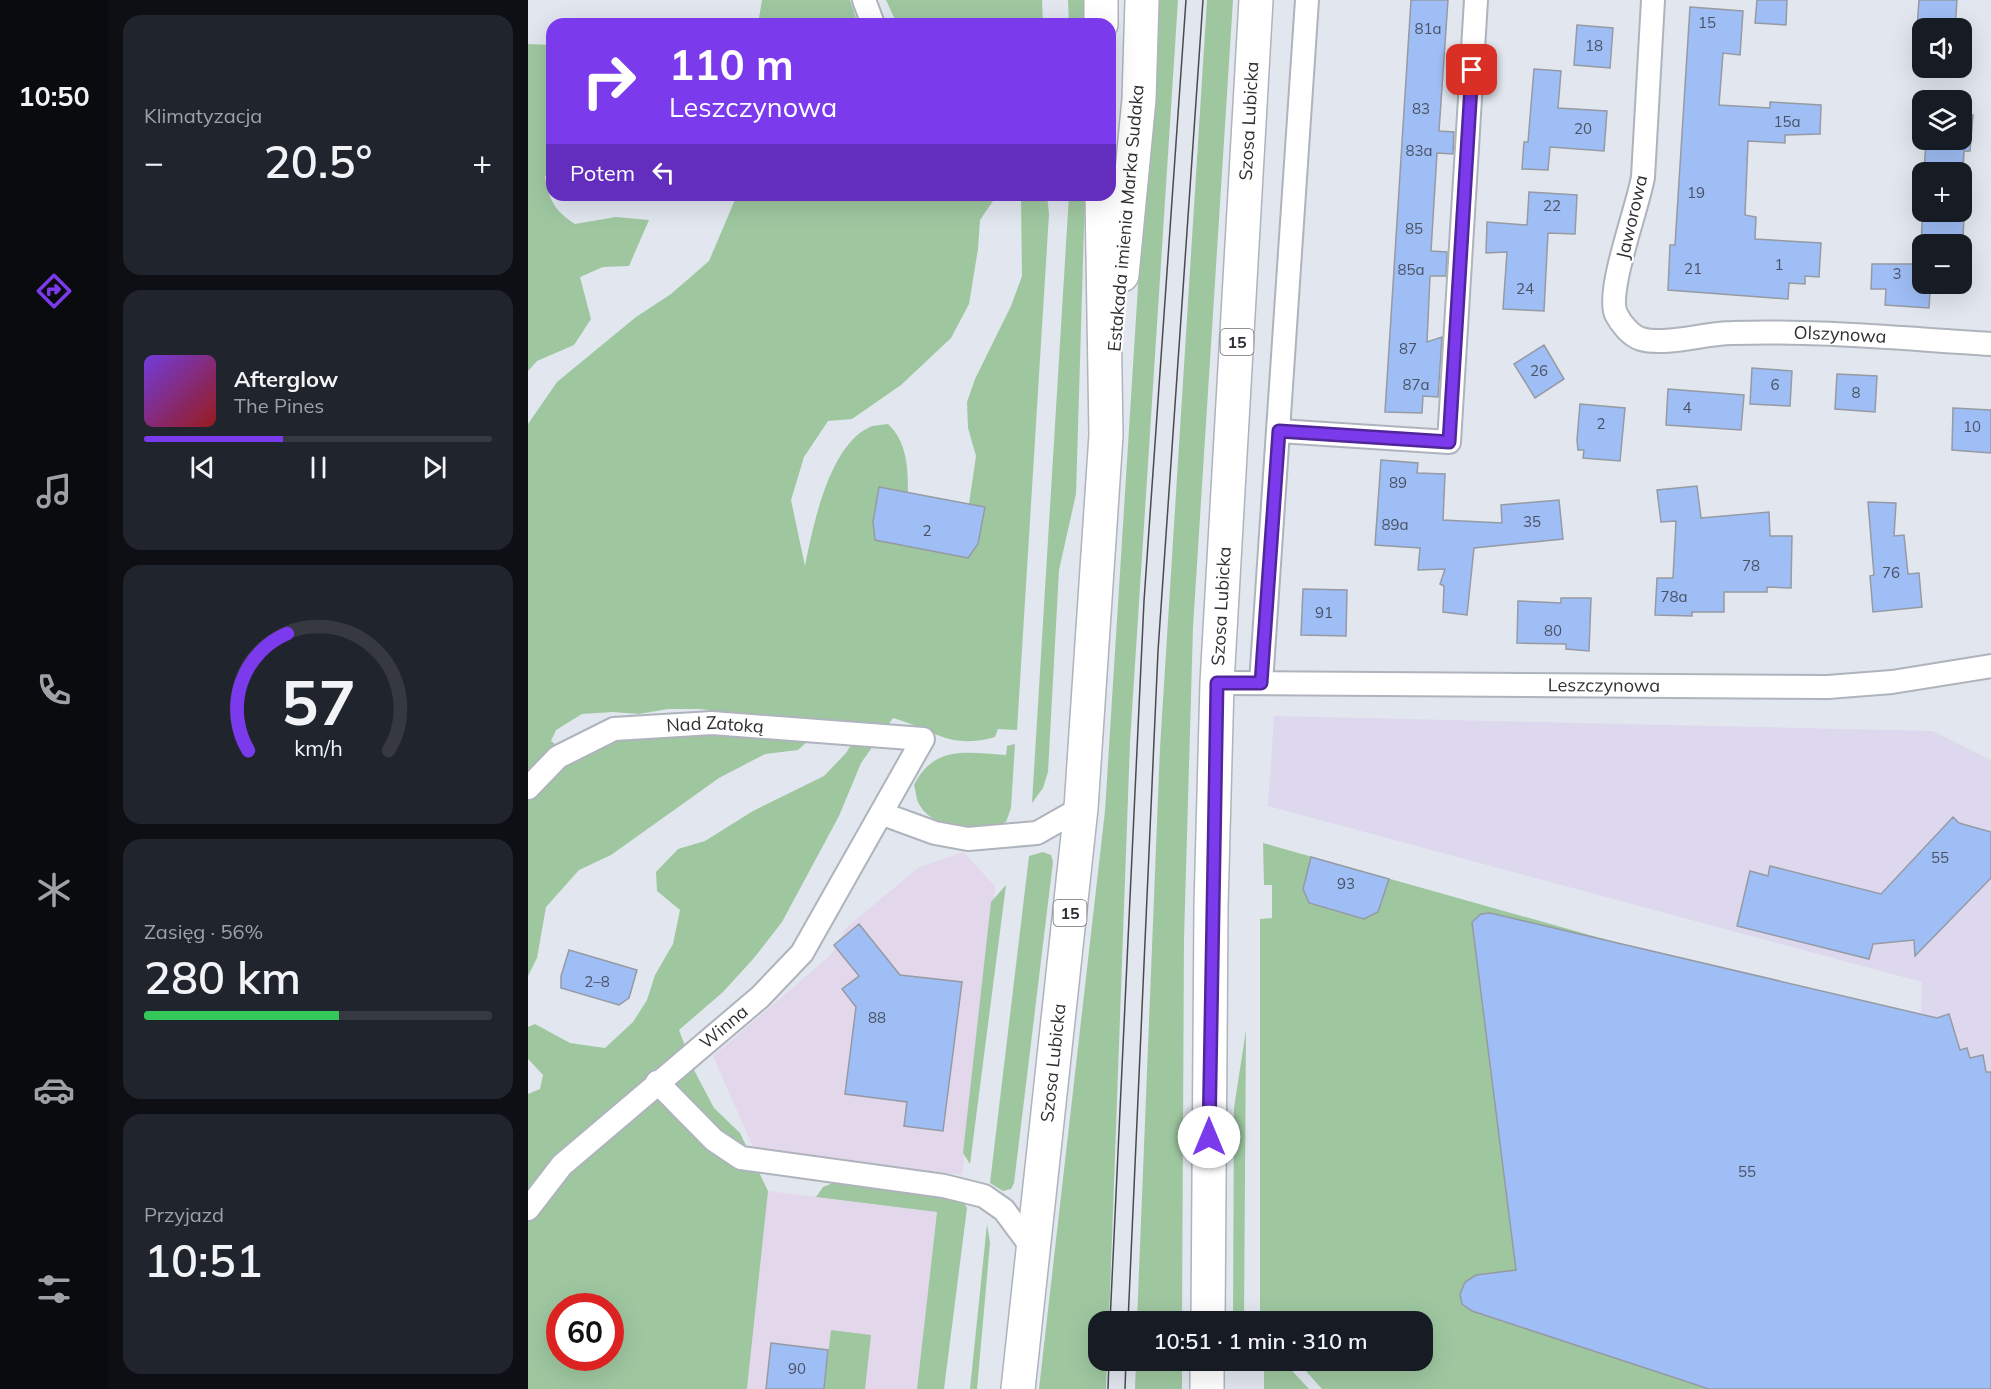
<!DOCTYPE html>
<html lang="pl">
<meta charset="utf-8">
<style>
:root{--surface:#171b24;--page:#20242c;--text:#f1f3f6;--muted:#9ea1a6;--line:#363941;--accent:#7c3aed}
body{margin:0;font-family:Mulish,sans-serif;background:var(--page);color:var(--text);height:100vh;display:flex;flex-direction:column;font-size:22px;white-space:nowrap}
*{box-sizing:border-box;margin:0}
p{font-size:20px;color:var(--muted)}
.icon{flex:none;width:33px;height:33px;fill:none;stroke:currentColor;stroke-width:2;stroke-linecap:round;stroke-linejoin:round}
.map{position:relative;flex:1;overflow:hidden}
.sheet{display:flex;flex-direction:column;gap:15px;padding:15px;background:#0d0f14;width:420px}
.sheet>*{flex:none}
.guide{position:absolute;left:18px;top:18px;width:570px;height:183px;border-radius:18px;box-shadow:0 6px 24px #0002;background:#7c3aed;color:#fff;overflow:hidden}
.fabs{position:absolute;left:1384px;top:18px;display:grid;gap:12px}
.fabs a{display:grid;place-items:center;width:60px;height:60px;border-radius:12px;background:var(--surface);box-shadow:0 6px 24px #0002;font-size:30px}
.speed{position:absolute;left:18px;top:1293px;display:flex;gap:12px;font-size:30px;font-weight:700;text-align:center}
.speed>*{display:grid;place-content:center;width:78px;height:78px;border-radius:50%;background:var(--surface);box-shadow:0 6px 24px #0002;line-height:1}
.speed .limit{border:9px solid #d22;background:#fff;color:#111}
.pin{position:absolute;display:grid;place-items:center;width:51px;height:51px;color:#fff;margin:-26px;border-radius:12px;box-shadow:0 3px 9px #0006}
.me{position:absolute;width:66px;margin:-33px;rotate:0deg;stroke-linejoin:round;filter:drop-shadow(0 0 4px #0008)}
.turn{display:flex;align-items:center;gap:21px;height:126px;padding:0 24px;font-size:27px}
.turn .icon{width:78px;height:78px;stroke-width:2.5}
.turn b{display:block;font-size:42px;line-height:51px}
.then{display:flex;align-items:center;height:57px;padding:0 24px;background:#0003;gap:12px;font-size:22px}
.big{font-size:45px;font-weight:600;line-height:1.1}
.sheet .card{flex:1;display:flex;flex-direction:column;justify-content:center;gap:9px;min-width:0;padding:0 21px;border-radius:18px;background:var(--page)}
.sheet .dial{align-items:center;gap:0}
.dial svg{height:156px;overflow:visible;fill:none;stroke:var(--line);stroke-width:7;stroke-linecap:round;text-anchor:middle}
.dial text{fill:var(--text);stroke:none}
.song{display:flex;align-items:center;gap:18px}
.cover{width:72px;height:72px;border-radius:9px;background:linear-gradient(135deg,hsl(260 70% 55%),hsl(0 70% 35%))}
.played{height:6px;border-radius:3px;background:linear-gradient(90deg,var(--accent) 40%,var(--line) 40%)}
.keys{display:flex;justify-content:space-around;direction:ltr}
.heat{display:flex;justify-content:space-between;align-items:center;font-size:33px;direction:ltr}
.charge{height:9px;border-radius:4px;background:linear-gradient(90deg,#34c759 56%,var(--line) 0)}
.trip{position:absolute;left:560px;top:1311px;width:345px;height:60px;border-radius:18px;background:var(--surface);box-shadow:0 6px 24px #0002;font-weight:600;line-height:60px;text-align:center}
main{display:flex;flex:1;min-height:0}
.menu{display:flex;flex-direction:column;width:108px;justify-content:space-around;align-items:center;background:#090b0e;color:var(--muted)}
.menu .icon{width:42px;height:42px}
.menu .active{color:var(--accent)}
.menu b{font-size:27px;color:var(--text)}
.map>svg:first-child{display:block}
.commercial{fill:#e3d7eb}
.industrial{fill:#ded8ee}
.green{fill:#9ec7a0;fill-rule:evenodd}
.building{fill:#9fbef6;stroke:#959aa3;stroke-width:1.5}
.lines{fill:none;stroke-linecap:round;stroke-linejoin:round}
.street-casing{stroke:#aeb3bc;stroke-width:26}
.primary-casing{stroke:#aeb3bc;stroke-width:36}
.street{stroke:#fff;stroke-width:22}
.primary{stroke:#fff;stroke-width:33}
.tram{stroke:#494b50;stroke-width:1.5}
.route-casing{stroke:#51269a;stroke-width:15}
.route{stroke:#7c3aed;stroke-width:10}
.labels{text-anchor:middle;stroke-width:4.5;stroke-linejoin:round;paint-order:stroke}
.number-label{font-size:15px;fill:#4a5364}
.shield{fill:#fff;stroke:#6c6d70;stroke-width:1.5}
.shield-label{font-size:16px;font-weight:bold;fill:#2d2f33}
.street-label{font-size:18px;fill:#2d2f33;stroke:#fff}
</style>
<main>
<nav class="menu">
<b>10:50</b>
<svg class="icon active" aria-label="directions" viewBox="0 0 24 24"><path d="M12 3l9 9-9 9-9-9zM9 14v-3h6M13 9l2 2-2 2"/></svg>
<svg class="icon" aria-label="music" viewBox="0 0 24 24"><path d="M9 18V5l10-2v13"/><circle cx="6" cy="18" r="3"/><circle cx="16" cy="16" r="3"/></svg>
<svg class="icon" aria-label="phone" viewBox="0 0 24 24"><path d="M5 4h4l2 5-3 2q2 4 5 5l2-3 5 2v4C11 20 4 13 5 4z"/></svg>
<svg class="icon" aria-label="climate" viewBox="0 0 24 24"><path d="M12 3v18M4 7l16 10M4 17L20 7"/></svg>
<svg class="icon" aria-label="car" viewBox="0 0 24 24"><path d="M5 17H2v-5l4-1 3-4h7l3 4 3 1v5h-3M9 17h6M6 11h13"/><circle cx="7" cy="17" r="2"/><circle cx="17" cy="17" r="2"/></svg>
<svg class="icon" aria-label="filters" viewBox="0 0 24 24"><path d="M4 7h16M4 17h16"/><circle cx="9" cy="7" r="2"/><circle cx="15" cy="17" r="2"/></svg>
</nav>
<section class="sheet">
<div class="card"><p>Klimatyzacja</p>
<div class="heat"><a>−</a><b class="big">20.5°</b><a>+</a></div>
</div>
<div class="card">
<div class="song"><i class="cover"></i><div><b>Afterglow</b><p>The Pines</p></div></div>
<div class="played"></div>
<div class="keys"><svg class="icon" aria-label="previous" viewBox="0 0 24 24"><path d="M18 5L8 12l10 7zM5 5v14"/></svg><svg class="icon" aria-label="pause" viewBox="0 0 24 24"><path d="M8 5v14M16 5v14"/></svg><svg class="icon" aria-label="next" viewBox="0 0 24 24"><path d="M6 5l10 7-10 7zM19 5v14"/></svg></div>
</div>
<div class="card dial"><svg viewBox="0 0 100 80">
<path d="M14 69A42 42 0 1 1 86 69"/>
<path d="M14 69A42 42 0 0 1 34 9" stroke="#7c3aed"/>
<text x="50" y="56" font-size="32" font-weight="700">57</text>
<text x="50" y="72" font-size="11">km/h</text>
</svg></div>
<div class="card"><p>Zasięg · 56%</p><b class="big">280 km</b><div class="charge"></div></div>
<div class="card"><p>Przyjazd</p><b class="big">10:51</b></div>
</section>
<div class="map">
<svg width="1463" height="1389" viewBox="0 0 1463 1389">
<rect width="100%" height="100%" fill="#e1e6ef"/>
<path class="commercial" d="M 435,852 L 467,886 L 434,1175 L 226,1149 L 185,1056 L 303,955 L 318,928 L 390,868 Z
M 240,1191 L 409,1212 L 389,1389 L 219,1389 Z"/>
<path class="industrial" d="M 746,716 L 1405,731 L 1463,760 L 1463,1072 L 1412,1075 L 1393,1014 L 1394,982 L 740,806 Z"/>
<path class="green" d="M 234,0 L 322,0 L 330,24 L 230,24 Z
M 358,0 L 514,0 L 515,24 L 369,24 Z
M 540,0 L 557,0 L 557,24 L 541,24 Z
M 628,0 L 650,0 L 602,742 L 581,1321 L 570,1322 L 570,1360 L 579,1361 L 578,1389 L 511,1389 L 577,811 Z
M 679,0 L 705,0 L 665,627 L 656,939 L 654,1321 L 609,1321 L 632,748 Z
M 0,44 L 24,45 L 24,169 L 17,176 C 21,200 26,210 47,224 L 88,217 L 121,220 L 101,266 L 75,267 L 52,277 L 63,319 L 46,345 L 9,361 L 0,371 Z
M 209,195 L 469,195 L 452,220 L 450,249 L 441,304 L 423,338 L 373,385 L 324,419 L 300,421 L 276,457 L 263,500 L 277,566 C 285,526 301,445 342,427 C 347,425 355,425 360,424 C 379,442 380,467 380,493 L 351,488 L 345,522 L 347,540 L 440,558 L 457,507 L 441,504 L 448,456 L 440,428 L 439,402 L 447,379 L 483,306 L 494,276 L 493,195 L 519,195 L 521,214 L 489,730 L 470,729 L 467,737 C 421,750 407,730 365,718 L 333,763 L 311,816 L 254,922 L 226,958 L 195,992 L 151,1030 L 166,1070 L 186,1108 L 212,1133 L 240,1191 L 219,1389 L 0,1389 L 0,1094 L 12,1089 L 15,1075 L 0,1059 L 0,1027 L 7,1024 L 42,1043 L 77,1048 L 105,1022 L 119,1000 L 127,975 L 145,944 L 152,910 L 129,891 L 128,872 L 150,849 L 177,841 L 225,811 L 296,776 L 318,753 L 334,728 L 172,709 L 140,709 L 111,714 L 85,712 L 54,714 L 28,730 L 23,741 L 48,760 L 71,746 L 95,737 L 176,733 L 281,740 L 270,750 L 237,754 L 191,778 L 83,855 L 51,870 L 18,907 L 9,958 L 0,976 L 0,424 L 29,382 L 108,317 L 143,294 L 181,261 ZM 32,1306 L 82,1306 L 82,1358 L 32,1358 Z
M 541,195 L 557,195 L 548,494 L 531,570 L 520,772 L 515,788 L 504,803 Z
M 487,744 L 483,808 L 478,822 C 453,832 405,831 391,804 C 388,799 388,791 386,785 C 407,744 439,753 478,755 L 479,746 Z
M 735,843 L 1391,1028 L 1463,1389 L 794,1389 L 769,1361 L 894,1360 L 894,1322 L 736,1322 L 732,1318 L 732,919 L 744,918 L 744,885 L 736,885 Z
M 515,852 L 523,855 L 525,862 L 486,1183 L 483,1189 L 475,1191 L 462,1183 L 501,856 Z
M 478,885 L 442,1164 L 435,1153 L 463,902 Z
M 718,1030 L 716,1321 L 705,1322 L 706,1108 Z
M 310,1181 L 423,1197 L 436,1203 L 439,1208 L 416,1389 L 389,1389 L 409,1212 L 288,1197 L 295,1187 Z
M 459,1224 L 462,1243 L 449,1389 L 442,1389 Z
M 303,1330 L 343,1335 L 337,1389 L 296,1389 Z
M 608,1361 L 654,1361 L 654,1389 L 607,1389 Z
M 736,1361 L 755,1361 L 781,1389 L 736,1389 Z"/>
<path class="building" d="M 883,0 L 920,0 L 911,131 L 926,132 L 925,154 L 909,153 L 903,251 L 919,252 L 918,276 L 902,276 L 899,342 L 914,337 L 910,397 L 895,396 L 894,413 L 857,412 Z
M 1229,0 L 1259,0 L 1258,25 L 1227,23 Z
M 1391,0 L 1429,0 L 1427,28 L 1389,28 Z
M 1162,7 L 1215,11 L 1212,55 L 1195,53 L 1191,105 L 1242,108 L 1242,102 L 1293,105 L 1292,134 L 1257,135 L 1257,143 L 1220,141 L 1217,215 L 1228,217 L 1227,239 L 1293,243 L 1291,277 L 1277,276 L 1277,284 L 1261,283 L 1260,299 L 1140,290 L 1142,245 L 1147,245 Z
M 1049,25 L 1085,28 L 1082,68 L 1046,65 Z
M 1006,69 L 1033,71 L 1030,108 L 1079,111 L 1076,151 L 1022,147 L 1020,170 L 994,169 L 996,142 L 1000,142 Z
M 1434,115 L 1445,115 L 1442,151 L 1436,151 L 1434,189 L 1434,172 L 1396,172 L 1398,140 L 1434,140 Z
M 1001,192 L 1049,195 L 1047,234 L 1020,233 L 1016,311 L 975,309 L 979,252 L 958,253 L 959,222 L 999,225 Z
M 1434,196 L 1437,196 L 1435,238 L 1431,238 L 1431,244 L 1395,244 L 1395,284 L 1414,284 L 1414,292 L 1402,291 L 1401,308 L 1357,305 L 1358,289 L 1343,289 L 1344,264 L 1388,264 L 1390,248 L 1393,248 L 1395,200 L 1395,212 L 1434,212 Z
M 1016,345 L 1036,379 L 1007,398 L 986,364 Z
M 1224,368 L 1264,371 L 1262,406 L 1222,404 Z
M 1309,374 L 1349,376 L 1347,412 L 1307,409 Z
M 1140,389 L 1216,395 L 1213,430 L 1138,425 Z
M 1052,404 L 1097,408 L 1092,461 L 1055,458 L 1056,450 L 1050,450 L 1049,440 Z
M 1425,408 L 1463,410 L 1463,453 L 1424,450 Z
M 853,460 L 890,463 L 889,473 L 917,474 L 915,520 L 974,523 L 973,505 L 1031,500 L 1035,539 L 946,548 L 939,615 L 915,612 L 916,586 L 912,584 L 917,569 L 890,570 L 892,548 L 847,545 Z
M 1169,486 L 1173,518 L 1241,512 L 1242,536 L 1264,536 L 1263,588 L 1239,587 L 1239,592 L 1196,592 L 1196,612 L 1164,612 L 1164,616 L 1127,615 L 1129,578 L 1145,578 L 1148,521 L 1133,522 L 1129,490 Z
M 351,487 L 457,507 L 450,544 L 440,558 L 347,540 L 345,522 Z
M 1340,502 L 1368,503 L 1366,536 L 1376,535 L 1380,574 L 1391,573 L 1394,607 L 1345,612 L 1342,576 L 1346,575 Z
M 775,589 L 819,590 L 818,636 L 773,635 Z
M 1033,598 L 1063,598 L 1061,651 L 1038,649 L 1038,644 L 989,643 L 990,601 L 1033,603 Z
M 1425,817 L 1431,823 L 1463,832 L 1463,878 L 1387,956 L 1386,940 L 1345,944 L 1341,959 L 1209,926 L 1222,871 L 1240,876 L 1242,866 L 1353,894 Z
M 783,857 L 861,879 L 850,912 L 836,919 L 781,903 L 775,889 Z
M 962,913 L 1409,1018 L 1421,1014 L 1432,1050 L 1439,1048 L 1442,1058 L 1455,1055 L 1458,1072 L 1463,1072 L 1463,1389 L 1181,1389 L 944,1311 L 934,1304 L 932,1294 L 937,1282 L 948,1275 L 988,1270 L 944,922 L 953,914 Z
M 331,924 L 372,975 L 434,982 L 415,1131 L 376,1126 L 379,1102 L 317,1094 L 328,1007 L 314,989 L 331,976 L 306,945 Z
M 41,950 L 109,970 L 101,998 L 91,1005 L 33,988 L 33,976 Z
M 243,1343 L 300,1350 L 296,1389 L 238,1389 Z"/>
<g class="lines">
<defs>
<g id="street">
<path d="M 336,0 L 345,24"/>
<path id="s1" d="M 1125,0 L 1115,177 C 1110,207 1078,291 1088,314 C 1093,324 1103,336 1113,339 C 1138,346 1178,333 1204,333 C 1290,330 1377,339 1463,344"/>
<path d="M 751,431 L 921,442 L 948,0"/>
<path id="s2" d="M 689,683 L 1300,687 L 1364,682 L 1463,666"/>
<path d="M 733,683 L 779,0"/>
<path id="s3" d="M 0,788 L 30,757 L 86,729 L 184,723 L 395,739 L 274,953 L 232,997 L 34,1165 L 0,1209"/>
<path d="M 355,814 L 407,833 L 440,839 L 509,833 L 553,808"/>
<path d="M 129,1082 L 186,1140 L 213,1158 L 416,1186 L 456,1196 L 476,1210 L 505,1249"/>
</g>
<g id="primary">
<path d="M 573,0 L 573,24"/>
<path d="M 594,275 L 611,99 L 614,0"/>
<path id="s4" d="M 680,1322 L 683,906 L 689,683 L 728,0"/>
<path id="s5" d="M 490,1389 L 553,808 L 578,435 L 574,195"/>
<path d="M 679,1389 L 679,1360"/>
</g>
</defs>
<use href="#street" class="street-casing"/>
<use href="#primary" class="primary-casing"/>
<use href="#street" class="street"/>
<use href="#primary" class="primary"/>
<path class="tram" d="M 582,1322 L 616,601 L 658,0
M 600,1322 L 630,651 L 675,0
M 580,1389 L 581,1360
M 597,1389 L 598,1360"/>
</g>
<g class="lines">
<defs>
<path id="route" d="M 681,1137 L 689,683 L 733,683 L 751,431 L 921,442 L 944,70"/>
</defs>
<use href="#route" class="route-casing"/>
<use href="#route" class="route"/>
</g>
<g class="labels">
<g class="number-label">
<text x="1179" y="28">15</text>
<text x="900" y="34">81a</text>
<text x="1066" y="51">18</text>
<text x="893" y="114">83</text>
<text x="1259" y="127">15a</text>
<text x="1055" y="134">20</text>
<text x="891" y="156">83a</text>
<text x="1168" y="198">19</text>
<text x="1024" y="211">22</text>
<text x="886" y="234">85</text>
<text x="1251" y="270">1</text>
<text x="1165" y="274">21</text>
<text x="883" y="275">85a</text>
<text x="1369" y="279">3</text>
<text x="997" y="294">24</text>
<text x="880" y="354">87</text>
<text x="1011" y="376">26</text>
<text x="888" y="390">87a</text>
<text x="1247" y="390">6</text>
<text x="1328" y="398">8</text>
<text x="1159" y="413">4</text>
<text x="1073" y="429">2</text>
<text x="1444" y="432">10</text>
<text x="870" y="488">89</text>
<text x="1004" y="527">35</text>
<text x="867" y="530">89a</text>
<text x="399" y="536">2</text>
<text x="1223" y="571">78</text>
<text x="1363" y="578">76</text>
<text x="1146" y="602">78a</text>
<text x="796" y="618">91</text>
<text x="1025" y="636">80</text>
<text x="1412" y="863">55</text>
<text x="818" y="889">93</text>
<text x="69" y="987">2–8</text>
<text x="349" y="1023">88</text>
<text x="1219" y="1177">55</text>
<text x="269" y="1374">90</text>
</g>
<g class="shield">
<rect x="692.5" y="329" width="33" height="26" rx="4.5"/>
<rect x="525.5" y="900" width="33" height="26" rx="4.5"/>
</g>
<g class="shield-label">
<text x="709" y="348">15</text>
<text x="542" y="919">15</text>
</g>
<g class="street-label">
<text dy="6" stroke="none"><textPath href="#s4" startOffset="1202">Szosa Lubicka</textPath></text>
<text transform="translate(1104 217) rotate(-77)" y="6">Jaworowa</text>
<text transform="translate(598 218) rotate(-85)" y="6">Estakada imienia Marka Sudaka</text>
<text dy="6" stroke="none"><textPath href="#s1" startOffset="554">Olszynowa</textPath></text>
<text dy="6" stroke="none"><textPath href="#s4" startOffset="716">Szosa Lubicka</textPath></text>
<text dy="6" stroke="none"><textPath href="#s2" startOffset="387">Leszczynowa</textPath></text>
<text dy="6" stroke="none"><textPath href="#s3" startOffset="207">Nad Zatoką</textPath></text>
<text transform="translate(196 1027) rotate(-40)" y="6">Winna</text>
<text dy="6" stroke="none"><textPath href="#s5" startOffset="328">Szosa Lubicka</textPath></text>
</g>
</g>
</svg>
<div class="fabs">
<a><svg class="icon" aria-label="sound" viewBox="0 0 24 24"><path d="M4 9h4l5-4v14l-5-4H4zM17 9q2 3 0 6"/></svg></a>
<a><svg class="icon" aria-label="layers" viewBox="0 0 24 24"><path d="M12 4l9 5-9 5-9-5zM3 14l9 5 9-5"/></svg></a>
<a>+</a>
<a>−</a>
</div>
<div class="speed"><div class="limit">60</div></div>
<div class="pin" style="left:944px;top:70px;background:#d93025"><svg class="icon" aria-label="arrive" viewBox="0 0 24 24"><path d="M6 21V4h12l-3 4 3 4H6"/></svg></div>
<svg class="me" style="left:681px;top:1137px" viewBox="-20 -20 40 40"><circle r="19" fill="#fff"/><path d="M0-13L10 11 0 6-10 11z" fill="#7c3aed"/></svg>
<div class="trip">10:51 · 1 min · 310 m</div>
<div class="guide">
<div class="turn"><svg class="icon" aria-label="right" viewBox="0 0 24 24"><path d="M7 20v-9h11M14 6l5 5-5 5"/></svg><div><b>110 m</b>Leszczynowa</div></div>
<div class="then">Potem<svg class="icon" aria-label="left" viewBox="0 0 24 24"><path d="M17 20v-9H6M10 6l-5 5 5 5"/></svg></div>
</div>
</div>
</main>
